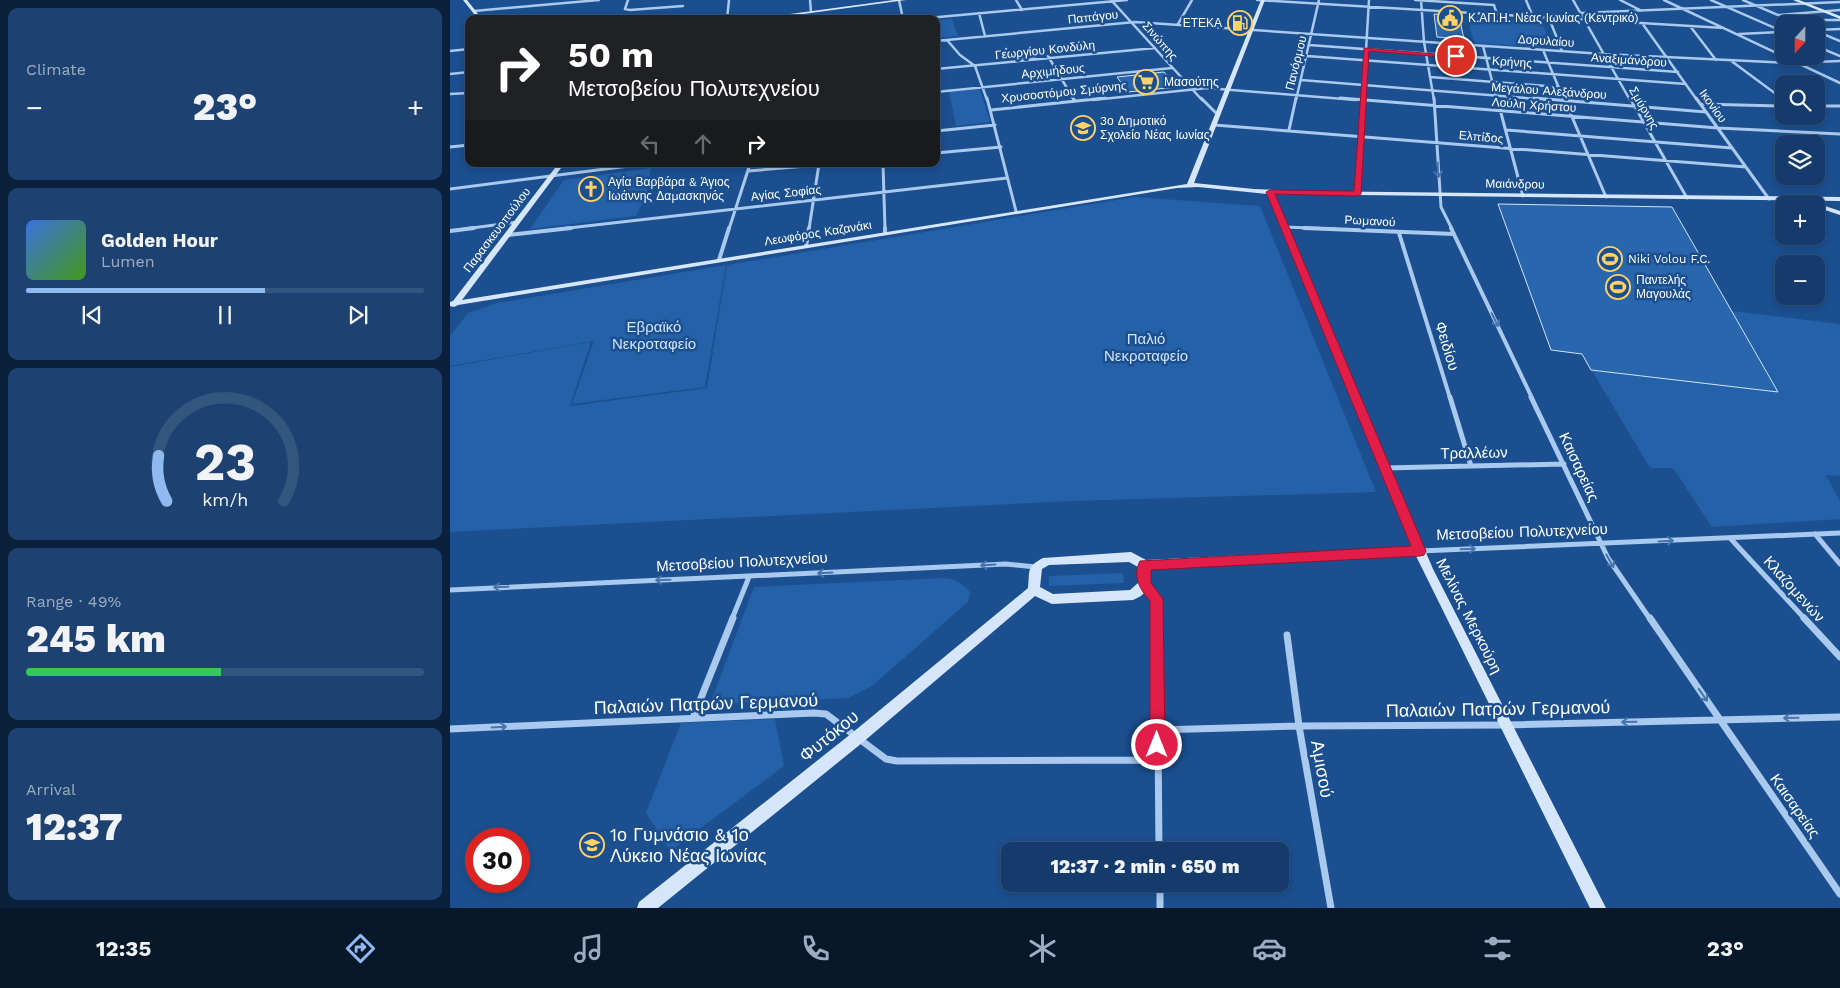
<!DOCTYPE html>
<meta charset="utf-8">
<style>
:root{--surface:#143b6b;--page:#1d4271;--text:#f1f3f6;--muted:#9dadc1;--line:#33557e;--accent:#90b9f0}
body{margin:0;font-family:"Work Sans",sans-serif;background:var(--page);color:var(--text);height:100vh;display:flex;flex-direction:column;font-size:19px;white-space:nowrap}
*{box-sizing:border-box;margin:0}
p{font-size:16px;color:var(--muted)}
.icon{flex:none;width:28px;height:28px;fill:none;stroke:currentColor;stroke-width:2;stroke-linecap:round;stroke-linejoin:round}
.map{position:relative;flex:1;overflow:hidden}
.side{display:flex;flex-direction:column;gap:8px;padding:8px;background:#0b203b;width:450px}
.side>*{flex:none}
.hud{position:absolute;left:15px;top:15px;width:475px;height:152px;border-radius:10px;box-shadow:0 2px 8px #0003,0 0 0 1px var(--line);background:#202124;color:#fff;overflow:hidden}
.needle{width:32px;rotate:201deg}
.tools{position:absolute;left:1325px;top:15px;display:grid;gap:10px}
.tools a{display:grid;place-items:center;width:50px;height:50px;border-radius:10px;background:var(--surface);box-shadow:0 2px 8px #0003,0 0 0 1px var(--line);font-size:25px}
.speed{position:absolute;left:15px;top:828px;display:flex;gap:10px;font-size:25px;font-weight:700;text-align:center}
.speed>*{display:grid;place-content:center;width:65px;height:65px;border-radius:50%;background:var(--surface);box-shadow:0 2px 8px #0003,0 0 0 1px var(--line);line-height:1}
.speed .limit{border:8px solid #d22;background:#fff;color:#111}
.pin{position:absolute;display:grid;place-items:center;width:42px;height:42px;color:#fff;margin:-21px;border:2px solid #fff;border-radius:50%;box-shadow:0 1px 5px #0007}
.me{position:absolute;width:55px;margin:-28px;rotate:0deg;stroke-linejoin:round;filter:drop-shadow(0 0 4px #0008)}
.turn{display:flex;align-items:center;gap:18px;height:105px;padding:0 20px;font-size:22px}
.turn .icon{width:65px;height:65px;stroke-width:2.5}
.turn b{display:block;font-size:35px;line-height:42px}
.lanes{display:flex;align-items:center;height:48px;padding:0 20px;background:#0003;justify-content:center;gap:25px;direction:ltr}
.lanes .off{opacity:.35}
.big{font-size:38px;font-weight:800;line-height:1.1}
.side .card{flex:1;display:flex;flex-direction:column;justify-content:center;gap:8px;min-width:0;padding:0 18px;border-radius:10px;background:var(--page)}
.side .dial{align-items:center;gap:0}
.dial svg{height:130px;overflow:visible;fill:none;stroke:var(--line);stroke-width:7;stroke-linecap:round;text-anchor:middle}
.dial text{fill:var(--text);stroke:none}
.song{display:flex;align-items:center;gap:15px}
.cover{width:60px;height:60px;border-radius:8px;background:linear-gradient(135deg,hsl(220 70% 55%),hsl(100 70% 35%))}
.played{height:5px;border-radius:2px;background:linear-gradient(90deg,var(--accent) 60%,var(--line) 60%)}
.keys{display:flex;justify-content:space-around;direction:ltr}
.heat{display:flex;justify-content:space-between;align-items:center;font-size:28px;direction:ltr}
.charge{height:8px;border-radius:4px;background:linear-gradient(90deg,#34c759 49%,var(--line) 0)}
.trip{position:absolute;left:551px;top:842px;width:288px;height:50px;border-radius:10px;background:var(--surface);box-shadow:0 2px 8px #0003,0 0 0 1px var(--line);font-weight:800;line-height:50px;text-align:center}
.tabs{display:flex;height:80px;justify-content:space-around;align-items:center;background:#08182b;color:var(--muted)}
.tabs .icon{width:35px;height:35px}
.tabs .on{color:var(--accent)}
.tabs b{font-size:22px;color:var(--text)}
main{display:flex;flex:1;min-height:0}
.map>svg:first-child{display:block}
.green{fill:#2461a8}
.building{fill:#2a66ad;stroke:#cfe3fa}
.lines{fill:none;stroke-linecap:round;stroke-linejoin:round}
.street-far4{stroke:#a9c9ee;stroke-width:2.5}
.street-far3{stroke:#a9c9ee;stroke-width:3}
.street-far2{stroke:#a9c9ee;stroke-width:4}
.street-far1{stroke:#a9c9ee;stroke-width:5}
.street{stroke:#a9c9ee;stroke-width:7}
.secondary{fill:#d6e6fa;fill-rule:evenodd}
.oneway{stroke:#4674ac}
.route{fill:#e11d48;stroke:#92132f}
.labels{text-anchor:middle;stroke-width:5;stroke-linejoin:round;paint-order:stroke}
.far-street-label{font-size:12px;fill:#fff;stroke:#1b4f8f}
.far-poi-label{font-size:12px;fill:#fff;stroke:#1b4f8f;text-anchor:start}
.park-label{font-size:15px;fill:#cfe3fa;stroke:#1b4f8f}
.street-label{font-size:15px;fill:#fff;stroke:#1b4f8f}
.near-street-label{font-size:18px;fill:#fff;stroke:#1b4f8f}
.near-poi-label{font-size:18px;fill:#fff;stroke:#1b4f8f;text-anchor:start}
</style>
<main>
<section class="side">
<div class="card"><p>Climate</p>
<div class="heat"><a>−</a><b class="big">23°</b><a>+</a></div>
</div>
<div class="card">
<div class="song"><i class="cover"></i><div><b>Golden Hour</b><p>Lumen</p></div></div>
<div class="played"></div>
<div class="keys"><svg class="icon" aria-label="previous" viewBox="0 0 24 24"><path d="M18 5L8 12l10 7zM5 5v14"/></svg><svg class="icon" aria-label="pause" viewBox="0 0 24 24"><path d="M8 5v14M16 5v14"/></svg><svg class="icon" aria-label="next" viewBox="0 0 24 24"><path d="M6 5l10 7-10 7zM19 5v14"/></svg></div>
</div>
<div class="card dial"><svg viewBox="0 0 100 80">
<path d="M14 69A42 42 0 1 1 86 69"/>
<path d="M14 69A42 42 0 0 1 9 41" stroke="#90b9f0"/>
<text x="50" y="56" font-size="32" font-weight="700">23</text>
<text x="50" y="72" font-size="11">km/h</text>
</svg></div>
<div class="card"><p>Range · 49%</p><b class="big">245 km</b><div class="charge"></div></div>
<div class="card"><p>Arrival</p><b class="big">12:37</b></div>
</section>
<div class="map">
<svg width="1390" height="908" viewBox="0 0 1390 908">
<rect width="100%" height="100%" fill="#1b4f8f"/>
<path class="green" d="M 1026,17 L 1092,22 L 1102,48 L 1024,43 L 1019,24 L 1028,25 Z
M 502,19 L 508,36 L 486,38 L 486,20 Z
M 530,89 L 540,122 L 506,126 L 499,92 Z
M 201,168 L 196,195 L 186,216 L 80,229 L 114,180 Z
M 685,197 L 810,206 L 926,492 L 622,501 L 0,532 L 0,367 L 141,342 L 120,406 L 257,388 L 277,265 Z
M 1048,204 L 1222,207 L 1282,311 L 1390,324 L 1390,476 L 1376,475 L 1390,501 L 1390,519 L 1262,527 L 1223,468 L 1200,468 L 1132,354 L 1101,350 Z
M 276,265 L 255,387 L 122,404 L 144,341 L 0,366 L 0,336 L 18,313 L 47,303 Z
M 673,573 L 674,583 L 599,586 L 599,576 Z
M 494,578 C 506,579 512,583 520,592 L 518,602 L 422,686 L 398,698 L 260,704 L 304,587 Z
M 325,719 L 334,766 L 220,851 L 196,813 L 231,723 Z"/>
<path class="building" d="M 984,14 L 1009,16 L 1014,39 L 987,37 Z
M 714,72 L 727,87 L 678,92 L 667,77 Z
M 1048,204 L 1222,207 L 1328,392 L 1141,370 L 1132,354 L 1101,350 Z"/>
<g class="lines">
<path class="street-far4" d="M 178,0 L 175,9 L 180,10 L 233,6
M 360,0 L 361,12
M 449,0 L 453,19
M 566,0 L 572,10
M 661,0 L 752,100
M 807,0 L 1274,28
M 965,0 L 1044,5 L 1047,15
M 971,0 L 974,42 L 984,100
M 1076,0 L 1083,17
M 1123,0 L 1180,100
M 1170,0 L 1190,10
M 1214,0 L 1390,83
M 1261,0 L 1334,32
M 1293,0 L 1349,24
M 24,11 L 149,0
M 529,13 L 535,36
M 1131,13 L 1390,2
M 1329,15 L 1390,10
M 1099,18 L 1112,51
M 277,19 L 279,0
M 467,19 L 677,0
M 1343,20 L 1390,20
M 1192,23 L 1247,100
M 728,24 L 742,0
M 1240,26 L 1266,60
M 1366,30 L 1390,29
M 1366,31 L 1390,41
M 1289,34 L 1331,32
M 497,40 L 510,55 L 525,66 L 537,100
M 486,41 L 685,22 L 1153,54 L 1339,63 L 1390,61
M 859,45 L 1228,72
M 1033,46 L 1047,100
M 1366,46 L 1390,56
M 556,49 L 557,56 L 560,58 L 585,57
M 1093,50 L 1114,100
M 0,51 L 19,49
M 598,56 L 624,100
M 857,56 L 1236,84
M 1280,60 L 1334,100
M 486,69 L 705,48
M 0,74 L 19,72
M 980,77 L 1109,87
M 851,80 L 1100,100
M 486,92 L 722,68
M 0,94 L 19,93
M 643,100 L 757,88 L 906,100
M 846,100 L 869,0
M 913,100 L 919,0"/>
<path class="street-far3" d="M 537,98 L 566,211
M 623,98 L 625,101
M 751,98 L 768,115
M 890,98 L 1268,128 L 1390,134
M 984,98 L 991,207 L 1002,229
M 1047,98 L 1073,196
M 1084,98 L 1256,112
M 1114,98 L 1156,197
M 1180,98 L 1237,198
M 1246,98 L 1319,199
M 1332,98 L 1334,100
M 1250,104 L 1334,106
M 1366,106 L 1390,106
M 541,110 L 655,98
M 764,125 L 1296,167
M 839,130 L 846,98
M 1056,130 L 1282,148
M 486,131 L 545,125
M 0,147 L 19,145
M 486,153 L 551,147
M 433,164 L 435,229
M 298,171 L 380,164
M 0,189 L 194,164
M 907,194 L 913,98
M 834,227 L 885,229
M 14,229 L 68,222
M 110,229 L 557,178
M 279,229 L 300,164
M 359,229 L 369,164"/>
<path class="street-far2" d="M 435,228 L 435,233
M 854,228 L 1004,234
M 1001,228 L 1082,398
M 0,231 L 24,228
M 949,233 L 1000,398
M 58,235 L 121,228
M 356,246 L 359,228
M 269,260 L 279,228"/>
<path class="street-far1" d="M 1000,397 L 1021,466
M 1081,397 L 1158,558 L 1200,619
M 935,468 L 1114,464
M 1365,534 L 1390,564
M 1280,538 L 1355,619
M 970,551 L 1390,533
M 694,585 L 707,599 L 707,619
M 0,590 L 556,564 L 586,567
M 282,619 L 299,577"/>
<path class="street" d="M 707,618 L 709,851
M 1200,618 L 1390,894
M 1354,618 L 1390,657
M 837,635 L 849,726 L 881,908
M 243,718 L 283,618
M 0,729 L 364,713 L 376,714 L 436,759 L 447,761 L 708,760
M 707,730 L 849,726 L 1057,725 L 1390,717
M 710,884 L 710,908"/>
<path class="secondary" d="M 13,0 L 17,0 L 32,19 L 28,19 Z
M 444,0 L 456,0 L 317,19 L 303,19 Z
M 811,0 L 815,0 L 744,183 L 804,189 L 850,191 L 1390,197 L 1390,201 L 824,194 L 983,569 L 1156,908 L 1140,908 L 966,556 L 700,569 C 700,584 699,594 683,600 L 602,604 L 585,596 L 412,743 L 208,908 L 187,908 L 189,902 L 402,733 L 578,588 C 580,570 576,567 593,558 L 681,552 L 696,560 L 962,547 L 817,194 L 748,187 L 727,188 L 8,305 L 4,307 L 0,306 L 0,302 L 3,301 L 108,164 L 114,164 L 12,300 L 737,184 ZM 679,562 L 688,567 L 688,583 L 680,590 L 603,594 L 590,587 L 592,569 L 599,565 Z
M 1343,0 L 1349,0 L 1390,16 L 1390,19 Z
M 1366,203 L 1390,211 L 1390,215 L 1366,207 L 1366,204 L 1363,204 Z"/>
</g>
<defs><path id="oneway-shaft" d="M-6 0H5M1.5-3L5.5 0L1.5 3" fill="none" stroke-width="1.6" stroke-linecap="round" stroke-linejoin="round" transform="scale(1.25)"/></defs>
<g class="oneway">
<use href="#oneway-shaft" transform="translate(988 170) rotate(87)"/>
<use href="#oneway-shaft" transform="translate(1045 320) rotate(64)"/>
<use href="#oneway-shaft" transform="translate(1216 541) rotate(-3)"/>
<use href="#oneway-shaft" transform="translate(1018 549) rotate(-2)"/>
<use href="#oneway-shaft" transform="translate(1160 561) rotate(60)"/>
<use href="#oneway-shaft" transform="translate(538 565) rotate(177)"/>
<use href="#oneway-shaft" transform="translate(375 573) rotate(177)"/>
<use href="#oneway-shaft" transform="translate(213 580) rotate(178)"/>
<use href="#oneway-shaft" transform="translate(51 587) rotate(178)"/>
<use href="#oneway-shaft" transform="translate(1253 695) rotate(55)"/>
<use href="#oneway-shaft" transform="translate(1341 718) rotate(179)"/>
<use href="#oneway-shaft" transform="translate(1179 722) rotate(179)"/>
<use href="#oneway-shaft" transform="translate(49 727) rotate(-3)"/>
</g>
<path class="route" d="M 914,48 L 1009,56 L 1006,58 L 919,51 L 911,194 L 907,196 L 825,194 L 976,551 L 974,555 L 970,556 L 701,570 L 701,583 L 713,599 L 715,745 L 713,751 L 707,753 L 702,751 L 700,745 L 700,601 C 690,589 682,577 690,561 L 961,546 L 816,192 L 820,190 L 904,191 Z"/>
<defs>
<symbol id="civic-ring" viewBox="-11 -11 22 22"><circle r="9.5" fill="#1b4f8f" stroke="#ffd166" stroke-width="1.5"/><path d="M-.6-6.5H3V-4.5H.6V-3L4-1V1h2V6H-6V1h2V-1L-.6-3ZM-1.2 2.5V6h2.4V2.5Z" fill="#ffd166"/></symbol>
<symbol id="fuel-ring" viewBox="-11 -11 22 22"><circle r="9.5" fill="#1b4f8f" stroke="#ffd166" stroke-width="1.5"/><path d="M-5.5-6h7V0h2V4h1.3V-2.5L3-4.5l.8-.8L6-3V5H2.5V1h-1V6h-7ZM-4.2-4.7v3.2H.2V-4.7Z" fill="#ffd166"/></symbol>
<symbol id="supermarket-ring" viewBox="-11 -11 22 22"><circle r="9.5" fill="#1b4f8f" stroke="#ffd166" stroke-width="1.5"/><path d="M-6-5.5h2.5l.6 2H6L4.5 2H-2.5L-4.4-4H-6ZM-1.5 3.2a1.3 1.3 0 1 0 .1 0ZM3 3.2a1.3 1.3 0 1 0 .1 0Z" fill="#ffd166"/></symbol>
<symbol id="school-ring" viewBox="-11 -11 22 22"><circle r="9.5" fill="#1b4f8f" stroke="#ffd166" stroke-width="1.5"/><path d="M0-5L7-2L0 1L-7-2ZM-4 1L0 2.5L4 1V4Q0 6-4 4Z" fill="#ffd166"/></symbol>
<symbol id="church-ring" viewBox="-11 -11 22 22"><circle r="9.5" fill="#1b4f8f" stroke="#ffd166" stroke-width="1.5"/><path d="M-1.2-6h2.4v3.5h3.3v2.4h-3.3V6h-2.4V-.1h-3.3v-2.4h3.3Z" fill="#ffd166"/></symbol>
<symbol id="stadium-ring" viewBox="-11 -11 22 22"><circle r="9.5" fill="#1b4f8f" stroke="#ffd166" stroke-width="1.5"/><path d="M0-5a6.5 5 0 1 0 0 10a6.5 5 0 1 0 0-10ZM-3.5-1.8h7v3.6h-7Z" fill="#ffd166"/></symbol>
</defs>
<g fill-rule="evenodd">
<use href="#civic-ring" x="986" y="4" width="28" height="28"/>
<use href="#fuel-ring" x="776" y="9" width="28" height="28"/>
<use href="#supermarket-ring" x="682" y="68" width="28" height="28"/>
<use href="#school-ring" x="619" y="114" width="28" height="28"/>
<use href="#church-ring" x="127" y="175" width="28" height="28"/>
<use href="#stadium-ring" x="1146" y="245" width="28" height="28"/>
<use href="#stadium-ring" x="1154" y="273" width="28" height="28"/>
<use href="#school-ring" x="128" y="831" width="28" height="28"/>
</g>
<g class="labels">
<g class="far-street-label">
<text transform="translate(643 17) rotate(-6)" y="4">Παπάγου</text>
<text transform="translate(710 41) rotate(49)" y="4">Σινώπης</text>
<text transform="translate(1096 41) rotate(4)" y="4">Δορυλαίου</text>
<text transform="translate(595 50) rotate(-6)" y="4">Γεωργίου Κονδύλη</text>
<text transform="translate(1179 60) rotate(4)" y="4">Αναξιμάνδρου</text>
<text transform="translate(1062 62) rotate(4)" y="4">Κρήνης</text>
<text transform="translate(846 63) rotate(-76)" y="4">Πανόρμου</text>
<text transform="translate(603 71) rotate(-6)" y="4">Αρχιμήδους</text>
<text transform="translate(1099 91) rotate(4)" y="4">Μεγάλου Αλεξάνδρου</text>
<text transform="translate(614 92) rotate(-6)" y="4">Χρυσοστόμου Σμύρνης</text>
<text transform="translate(1084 105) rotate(4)" y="4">Λούλη Χρήστου</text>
<text transform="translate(1263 106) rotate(54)" y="4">Ικονίου</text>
<text transform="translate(1194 108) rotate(60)" y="4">Σμύρνης</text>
<text transform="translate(1031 137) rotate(5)" y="4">Ελπίδος</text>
<text transform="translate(1065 184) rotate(1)" y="4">Μαιάνδρου</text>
<text transform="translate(336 193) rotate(-6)" y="4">Αγίας Σοφίας</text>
<text transform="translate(920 221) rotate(3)" y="4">Ρωμανού</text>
<text transform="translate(47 230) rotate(-53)" y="4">Παρασκευοπούλου</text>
<text transform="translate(368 233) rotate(-9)" y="4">Λεωφόρος Καζανάκι</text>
</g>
<g class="far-poi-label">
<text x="1018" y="22">Κ.ΑΠ.Η. Νέας Ιωνίας (Κεντρικό)</text>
<text x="772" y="27" text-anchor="end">ΕΤΕΚΑ</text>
<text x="714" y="86">Μασούτης</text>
<text x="650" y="125">3ο Δημοτικό<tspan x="650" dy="14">Σχολείο Νέας Ιωνίας</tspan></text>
<text x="158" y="186">Αγία Βαρβάρα &amp; Άγιος<tspan x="158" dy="14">Ιωάννης Δαμασκηνός</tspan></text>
<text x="1178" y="263">Niki Volou F.C.</text>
<text x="1186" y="284">Παντελής<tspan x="1186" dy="14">Μαγουλάς</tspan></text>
</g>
<g class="park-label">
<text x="204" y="332">Εβραϊκό<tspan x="204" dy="17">Νεκροταφείο</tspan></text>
<text x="696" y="344">Παλιό<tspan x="696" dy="17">Νεκροταφείο</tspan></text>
</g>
<g class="street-label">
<text transform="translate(997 346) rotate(73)" y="5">Φειδίου</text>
<text transform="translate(1024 453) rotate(-1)" y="5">Τραλλέων</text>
<text transform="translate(1129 467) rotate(65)" y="5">Καισαρείας</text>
<text transform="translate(1072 532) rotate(-2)" y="5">Μετσοβείου Πολυτεχνείου</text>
<text transform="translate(292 562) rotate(-3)" y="5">Μετσοβείου Πολυτεχνείου</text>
<text transform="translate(1344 589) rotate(48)" y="5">Κλαζομενών</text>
<text transform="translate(1019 616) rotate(63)" y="5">Μελίνας Μερκούρη</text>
<text transform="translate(1345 806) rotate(55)" y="5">Καισαρείας</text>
</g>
<g class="near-street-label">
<text transform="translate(256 704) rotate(-2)" y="6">Παλαιών Πατρών Γερμανού</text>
<text transform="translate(1048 709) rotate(-1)" y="6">Παλαιών Πατρών Γερμανού</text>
<text transform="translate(379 736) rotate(-39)" y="6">Φυτόκου</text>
<text transform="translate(872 769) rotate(80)" y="6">Αμισού</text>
</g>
<g class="near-poi-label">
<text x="160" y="841">1ο Γυμνάσιο &amp; 1ο<tspan x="160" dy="21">Λύκειο Νέας Ιωνίας</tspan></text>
</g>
</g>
</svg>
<div class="tools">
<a><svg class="needle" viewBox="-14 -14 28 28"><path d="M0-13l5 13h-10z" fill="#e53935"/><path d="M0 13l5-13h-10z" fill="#9dadc1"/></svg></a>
<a><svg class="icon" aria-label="search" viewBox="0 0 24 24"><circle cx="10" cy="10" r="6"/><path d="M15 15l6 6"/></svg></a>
<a><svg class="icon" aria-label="layers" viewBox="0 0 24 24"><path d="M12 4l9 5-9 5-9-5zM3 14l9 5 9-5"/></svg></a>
<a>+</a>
<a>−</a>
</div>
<div class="speed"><div class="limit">30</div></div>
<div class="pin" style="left:1006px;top:56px;background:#d93025"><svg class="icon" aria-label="arrive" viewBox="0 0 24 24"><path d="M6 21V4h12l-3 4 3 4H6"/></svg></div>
<svg class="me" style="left:707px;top:745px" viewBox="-20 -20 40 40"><circle r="17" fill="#e11d48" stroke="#fff" stroke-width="3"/><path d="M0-11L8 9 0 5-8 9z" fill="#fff"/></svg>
<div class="trip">12:37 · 2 min · 650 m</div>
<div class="hud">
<div class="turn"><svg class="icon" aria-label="right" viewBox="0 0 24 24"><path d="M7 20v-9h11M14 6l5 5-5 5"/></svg><div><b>50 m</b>Μετσοβείου Πολυτεχνείου</div></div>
<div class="lanes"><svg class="icon off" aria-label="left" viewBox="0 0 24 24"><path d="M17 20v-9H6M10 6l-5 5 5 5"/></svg><svg class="icon off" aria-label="ahead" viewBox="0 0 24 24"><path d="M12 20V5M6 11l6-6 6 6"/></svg><svg class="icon" aria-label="right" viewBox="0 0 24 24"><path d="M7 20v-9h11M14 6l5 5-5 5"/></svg></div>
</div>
</div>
</main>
<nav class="tabs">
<b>12:35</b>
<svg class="icon on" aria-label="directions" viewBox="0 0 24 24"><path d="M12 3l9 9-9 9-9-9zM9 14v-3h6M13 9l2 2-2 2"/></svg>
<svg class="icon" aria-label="music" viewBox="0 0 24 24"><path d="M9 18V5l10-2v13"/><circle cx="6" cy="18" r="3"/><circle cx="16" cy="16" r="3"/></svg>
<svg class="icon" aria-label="phone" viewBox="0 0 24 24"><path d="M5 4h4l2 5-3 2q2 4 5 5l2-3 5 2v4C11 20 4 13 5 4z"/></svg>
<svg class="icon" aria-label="climate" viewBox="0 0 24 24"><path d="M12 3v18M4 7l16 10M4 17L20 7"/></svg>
<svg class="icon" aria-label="car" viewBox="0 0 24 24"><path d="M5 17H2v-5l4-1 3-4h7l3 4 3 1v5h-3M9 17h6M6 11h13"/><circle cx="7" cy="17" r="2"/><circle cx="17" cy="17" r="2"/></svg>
<svg class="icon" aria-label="filters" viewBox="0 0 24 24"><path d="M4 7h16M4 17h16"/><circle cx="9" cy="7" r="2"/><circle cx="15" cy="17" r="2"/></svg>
<b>23°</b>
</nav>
